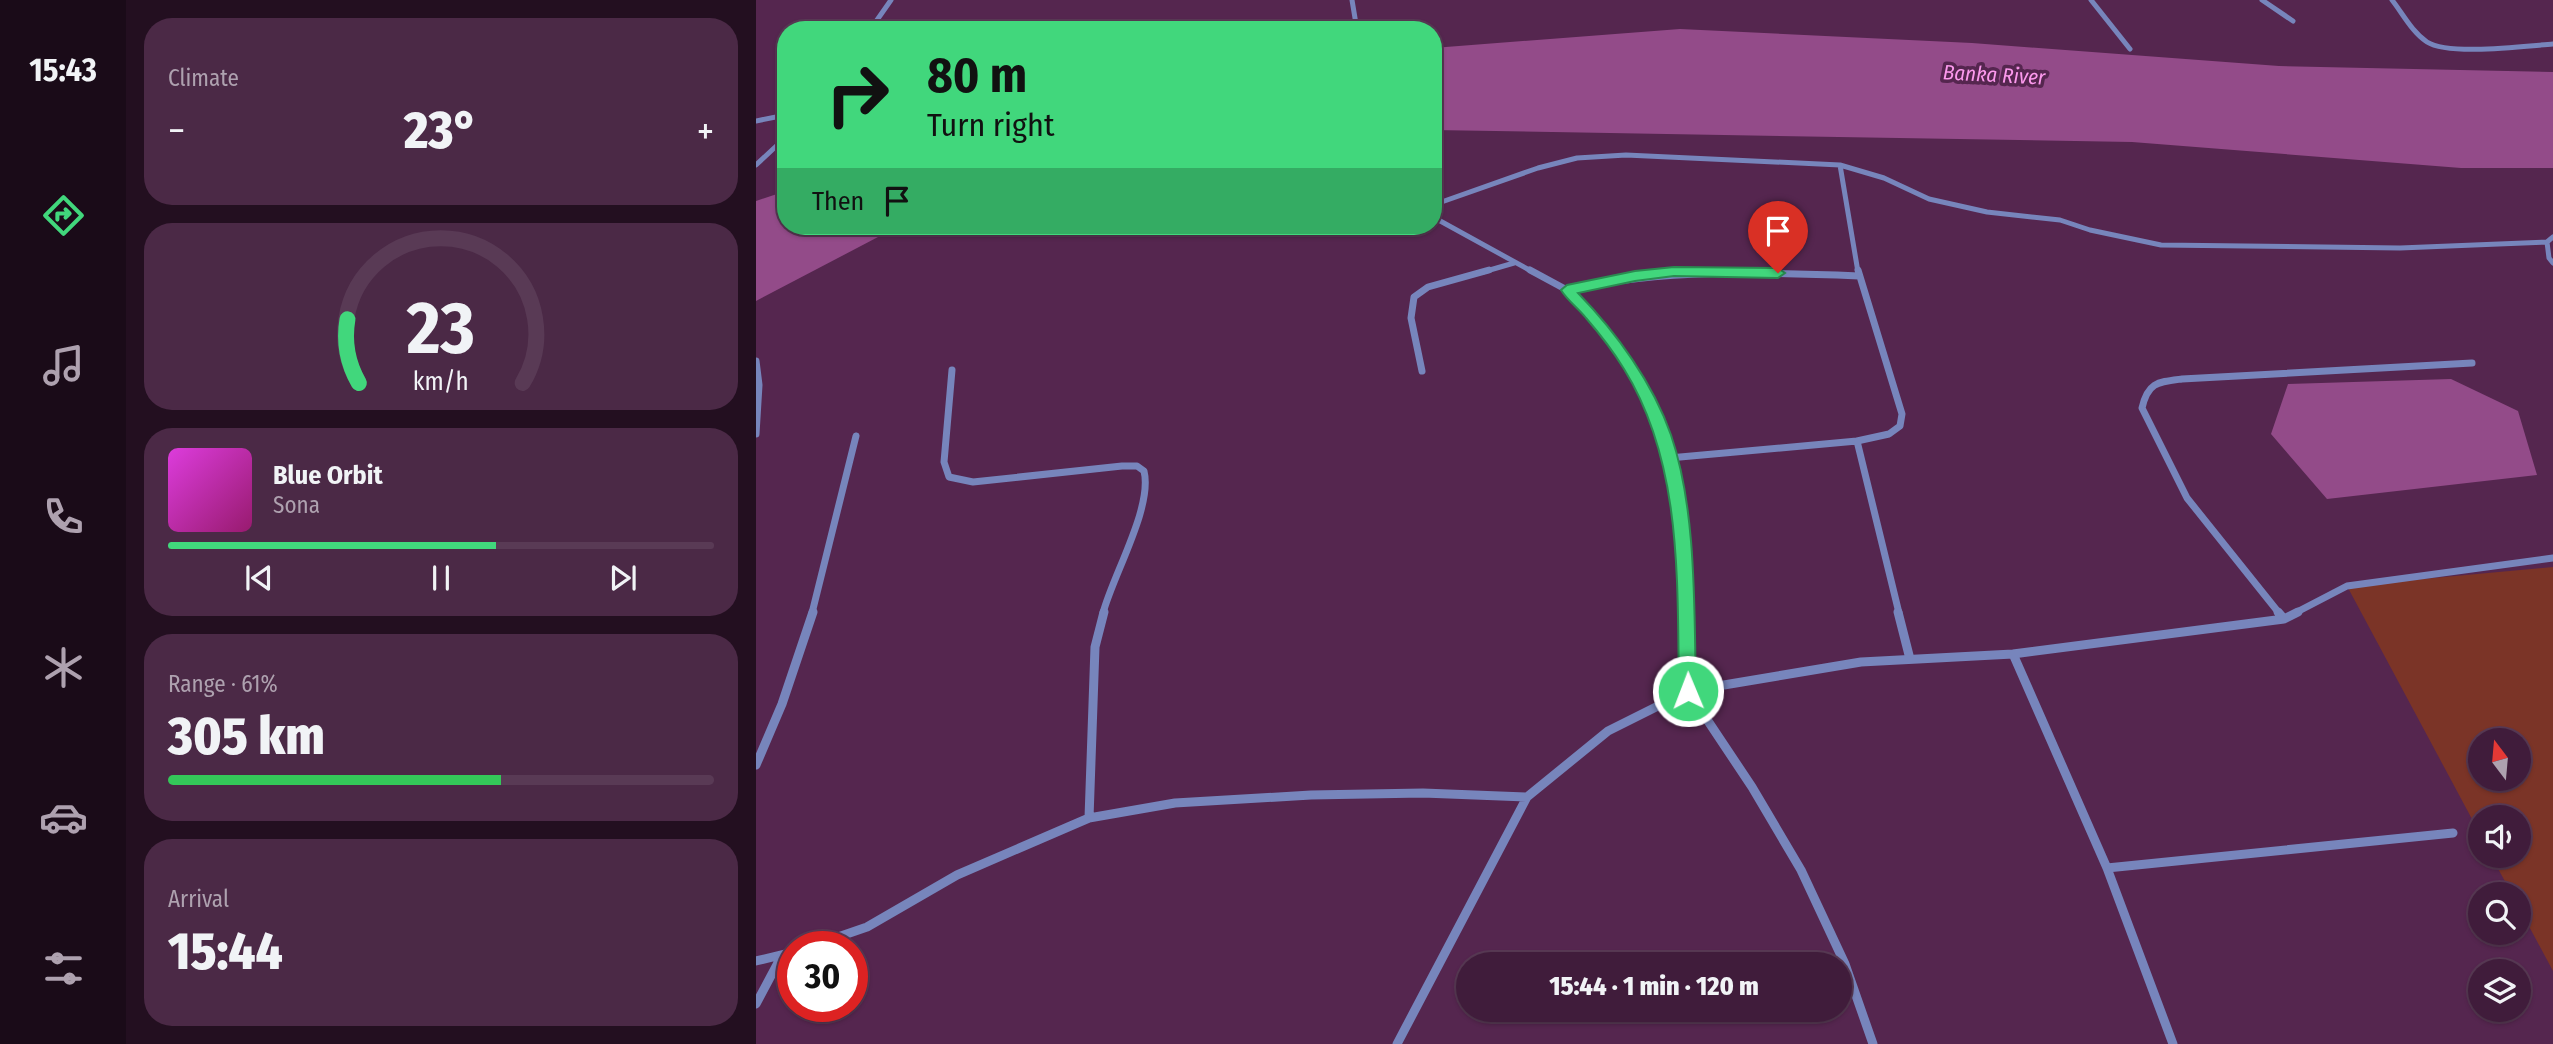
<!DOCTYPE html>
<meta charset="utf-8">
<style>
:root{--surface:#401c3b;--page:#4b2946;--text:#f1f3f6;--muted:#aea1af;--line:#593a55;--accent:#41d77c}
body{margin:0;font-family:"Fira Sans Condensed",sans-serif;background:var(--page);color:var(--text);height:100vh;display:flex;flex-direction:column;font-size:26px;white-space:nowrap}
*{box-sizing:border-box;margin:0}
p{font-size:23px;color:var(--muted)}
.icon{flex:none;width:38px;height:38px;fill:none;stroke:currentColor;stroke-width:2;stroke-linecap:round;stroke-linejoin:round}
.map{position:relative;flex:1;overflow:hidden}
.sheet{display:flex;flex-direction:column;gap:18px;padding:18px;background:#230f20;width:630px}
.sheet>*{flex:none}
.top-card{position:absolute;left:21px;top:21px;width:665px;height:214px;border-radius:28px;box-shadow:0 2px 5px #0004,0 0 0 2px var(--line);background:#41d77c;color:#111;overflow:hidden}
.needle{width:46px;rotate:344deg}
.tools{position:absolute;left:1712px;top:728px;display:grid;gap:14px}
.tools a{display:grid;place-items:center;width:63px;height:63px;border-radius:50%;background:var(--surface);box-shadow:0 2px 5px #0004,0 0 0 2px var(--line);font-size:35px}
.speed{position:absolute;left:21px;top:931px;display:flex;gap:14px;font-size:35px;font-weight:700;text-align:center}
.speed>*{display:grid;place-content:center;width:91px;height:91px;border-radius:50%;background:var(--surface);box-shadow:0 2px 5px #0004,0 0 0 2px var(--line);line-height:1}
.speed .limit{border:10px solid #d22;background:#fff;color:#111}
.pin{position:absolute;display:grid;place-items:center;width:60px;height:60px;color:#fff;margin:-72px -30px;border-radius:50% 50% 50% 0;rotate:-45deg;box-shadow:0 0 7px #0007}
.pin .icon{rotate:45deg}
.me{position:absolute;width:77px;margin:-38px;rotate:359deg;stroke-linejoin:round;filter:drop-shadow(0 0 5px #0008)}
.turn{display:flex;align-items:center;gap:24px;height:147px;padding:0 35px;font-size:32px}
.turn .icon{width:91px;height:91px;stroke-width:2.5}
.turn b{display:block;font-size:49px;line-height:60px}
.then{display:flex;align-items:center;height:66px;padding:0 35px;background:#0003;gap:14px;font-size:26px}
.big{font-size:52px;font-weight:800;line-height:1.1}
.sheet .card{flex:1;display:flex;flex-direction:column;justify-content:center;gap:10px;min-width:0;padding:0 24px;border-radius:28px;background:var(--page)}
.sheet .dial{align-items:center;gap:0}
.dial svg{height:182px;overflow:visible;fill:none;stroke:var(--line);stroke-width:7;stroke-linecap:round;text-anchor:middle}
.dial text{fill:var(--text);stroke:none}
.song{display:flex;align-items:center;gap:21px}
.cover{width:84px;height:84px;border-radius:10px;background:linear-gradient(135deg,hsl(300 70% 55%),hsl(320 70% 35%))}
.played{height:7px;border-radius:4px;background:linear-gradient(90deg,var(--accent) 60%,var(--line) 60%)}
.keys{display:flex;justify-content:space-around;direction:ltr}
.heat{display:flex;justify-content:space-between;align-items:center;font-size:38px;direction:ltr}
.charge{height:10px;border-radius:5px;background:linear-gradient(90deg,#34c759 61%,var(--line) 0)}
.trip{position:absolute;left:700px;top:952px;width:396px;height:70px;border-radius:35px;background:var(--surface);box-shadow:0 2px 5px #0004,0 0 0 2px var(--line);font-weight:800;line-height:70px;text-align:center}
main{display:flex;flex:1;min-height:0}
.tabs{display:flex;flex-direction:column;width:126px;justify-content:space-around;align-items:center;background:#1a0b18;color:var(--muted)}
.tabs .icon{width:49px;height:49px}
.tabs .on{color:var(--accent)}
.tabs b{font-size:32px;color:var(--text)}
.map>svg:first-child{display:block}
.green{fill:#7b3427;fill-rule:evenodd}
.water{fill:#934b89}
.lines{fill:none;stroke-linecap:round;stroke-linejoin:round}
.minor-far2{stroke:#7785bc;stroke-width:5}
.minor-far1{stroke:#7785bc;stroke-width:7}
.minor{stroke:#7785bc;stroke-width:9}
.route{fill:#41d77c;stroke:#2a8c51;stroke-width:2}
.labels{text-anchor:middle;stroke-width:7;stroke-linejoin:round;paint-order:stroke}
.far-water-label{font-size:21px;font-style:italic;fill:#fc99ed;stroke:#55264f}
</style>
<main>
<nav class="tabs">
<b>15:43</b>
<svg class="icon on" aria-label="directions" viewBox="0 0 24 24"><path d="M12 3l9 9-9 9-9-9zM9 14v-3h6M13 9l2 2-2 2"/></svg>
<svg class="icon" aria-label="music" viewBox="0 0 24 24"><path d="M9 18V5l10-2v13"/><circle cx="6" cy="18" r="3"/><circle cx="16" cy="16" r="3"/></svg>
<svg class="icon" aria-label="phone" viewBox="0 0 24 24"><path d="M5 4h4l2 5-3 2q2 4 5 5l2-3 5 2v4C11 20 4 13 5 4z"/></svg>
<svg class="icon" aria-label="climate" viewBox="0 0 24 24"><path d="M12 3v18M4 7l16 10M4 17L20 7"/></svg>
<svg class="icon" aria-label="car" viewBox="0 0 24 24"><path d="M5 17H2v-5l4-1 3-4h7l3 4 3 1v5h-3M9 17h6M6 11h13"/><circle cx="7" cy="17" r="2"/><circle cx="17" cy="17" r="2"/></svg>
<svg class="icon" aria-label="filters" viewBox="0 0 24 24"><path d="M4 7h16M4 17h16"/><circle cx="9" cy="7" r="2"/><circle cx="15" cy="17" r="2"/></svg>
</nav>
<section class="sheet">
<div class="card"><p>Climate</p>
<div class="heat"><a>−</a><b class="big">23°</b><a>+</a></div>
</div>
<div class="card dial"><svg viewBox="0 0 100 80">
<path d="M14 69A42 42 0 1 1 86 69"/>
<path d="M14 69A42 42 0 0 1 9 41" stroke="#41d77c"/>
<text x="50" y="56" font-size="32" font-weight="700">23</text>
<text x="50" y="72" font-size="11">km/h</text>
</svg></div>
<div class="card">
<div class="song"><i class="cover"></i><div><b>Blue Orbit</b><p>Sona</p></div></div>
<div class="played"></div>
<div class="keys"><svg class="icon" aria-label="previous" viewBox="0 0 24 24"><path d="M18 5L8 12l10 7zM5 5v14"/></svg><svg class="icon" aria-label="pause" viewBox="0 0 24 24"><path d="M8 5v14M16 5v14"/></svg><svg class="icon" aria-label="next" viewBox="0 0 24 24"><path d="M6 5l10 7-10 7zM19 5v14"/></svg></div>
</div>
<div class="card"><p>Range · 61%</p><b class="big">305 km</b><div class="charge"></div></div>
<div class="card"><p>Arrival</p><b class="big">15:44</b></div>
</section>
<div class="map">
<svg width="1797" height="1044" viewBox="0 0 1797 1044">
<rect width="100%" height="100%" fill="#55264f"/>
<path class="green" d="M 1797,567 L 1797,971 L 1762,906 L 1762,894 L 1756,894 L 1735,856 L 1762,856 L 1762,817 L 1724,817 L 1724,834 L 1591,586 ZM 1724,740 L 1762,740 L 1762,779 L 1724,779 Z"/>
<path class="water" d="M 924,29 L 1216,43 L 1523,66 L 1797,72 L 1797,168 L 1705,168 L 1376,142 L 677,130 L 677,48 Z
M 30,191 L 30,226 L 143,226 L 0,301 L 0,201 Z
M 1695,379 L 1762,411 L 1781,475 L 1571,499 L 1515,434 L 1532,384 Z"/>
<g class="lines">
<path class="minor-far2" d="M 596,0 L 601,30
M 1335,0 L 1374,49
M 1506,0 L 1537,21
M 1636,0 C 1647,14 1656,32 1671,42 C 1693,56 1769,46 1797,44
M 114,30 L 135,0
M 0,121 L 30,115
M 0,165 L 30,137
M 1084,165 L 1102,272
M 677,205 L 782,168 L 821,158 L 870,155 L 1084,165 L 1128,178 L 1173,199 L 1231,212 L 1304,220 L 1334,230 L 1405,245 L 1644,248 L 1791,242
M 677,217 L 777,272
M 1797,237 L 1791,242 L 1793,258 L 1797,263
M 727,272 L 758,263"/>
<path class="minor-far1" d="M 774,270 L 811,290 L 834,313 L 874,366 L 908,435 L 923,503 L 930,613
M 811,290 C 908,269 1004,272 1103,276
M 0,361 L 3,385 L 0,434
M 196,370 L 188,462 L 193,477 L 217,482 L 366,466 L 381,466 L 388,471 C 397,507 357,575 347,613
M 666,371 L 655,318 L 658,297 L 672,287 L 733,270
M 1101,441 L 1143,613
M 913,458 L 1101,441 L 1133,434 L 1144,426 L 1146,414 L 1102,270
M 56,613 L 100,436
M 1523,613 L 1431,498 L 1386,408 C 1392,382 1402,382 1426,379 L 1716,363
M 1539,613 L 1591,586 L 1797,558"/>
<path class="minor" d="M 930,612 L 932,691 L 996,787 L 1045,870 L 1089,964 L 1117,1044
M 1142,612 L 1154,659
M 1522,612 L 1528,619
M 1257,654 L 1351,868 L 1417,1044
M 0,765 L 26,704 L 57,612
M 333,818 L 339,647 L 348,612
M 1351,868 L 1697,833
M 53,947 L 111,927 L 201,875 L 333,818 L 419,803 L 555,795 L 667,793 L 771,797
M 0,961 L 37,952
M 0,1004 L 25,957
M 641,1044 L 771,797 L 852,731 L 932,691 L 1105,662 L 1257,654 L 1528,619 L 1542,612"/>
</g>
<path class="route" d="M 918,267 L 1022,268 L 1029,273 L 1022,278 L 918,276 L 879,281 L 822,293 C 860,332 897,383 915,435 C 941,511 938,611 940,691 L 938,697 L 932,699 L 925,697 L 923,691 C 921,583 927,464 868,369 C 857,351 843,333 830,318 C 822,308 811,300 805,290 L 811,285 L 879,271 Z"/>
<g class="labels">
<g class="far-water-label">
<text transform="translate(1238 75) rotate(3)" y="7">Banka River</text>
</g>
</g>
</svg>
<div class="tools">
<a><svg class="needle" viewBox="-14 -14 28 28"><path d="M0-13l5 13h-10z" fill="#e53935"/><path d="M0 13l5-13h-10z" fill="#aea1af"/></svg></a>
<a><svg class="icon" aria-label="sound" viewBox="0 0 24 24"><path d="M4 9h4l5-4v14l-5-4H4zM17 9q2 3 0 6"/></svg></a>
<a><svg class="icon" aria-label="search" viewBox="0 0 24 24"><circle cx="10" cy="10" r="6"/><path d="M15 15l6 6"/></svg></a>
<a><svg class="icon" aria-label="layers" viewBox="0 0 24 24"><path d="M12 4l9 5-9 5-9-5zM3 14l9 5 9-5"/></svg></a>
</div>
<div class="speed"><div class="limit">30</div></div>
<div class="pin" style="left:1022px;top:273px;background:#d93025"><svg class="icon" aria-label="arrive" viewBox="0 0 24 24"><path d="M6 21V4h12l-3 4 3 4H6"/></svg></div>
<svg class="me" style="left:932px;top:691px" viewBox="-20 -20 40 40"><circle r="17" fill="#41d77c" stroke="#fff" stroke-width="3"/><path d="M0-11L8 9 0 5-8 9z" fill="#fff"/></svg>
<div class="trip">15:44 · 1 min · 120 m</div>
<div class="top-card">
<div class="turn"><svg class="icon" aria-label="right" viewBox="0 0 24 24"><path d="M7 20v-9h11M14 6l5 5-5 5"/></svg><div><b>80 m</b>Turn right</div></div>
<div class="then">Then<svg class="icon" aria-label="arrive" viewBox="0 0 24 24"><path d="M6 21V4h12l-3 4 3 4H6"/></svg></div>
</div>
</div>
</main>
